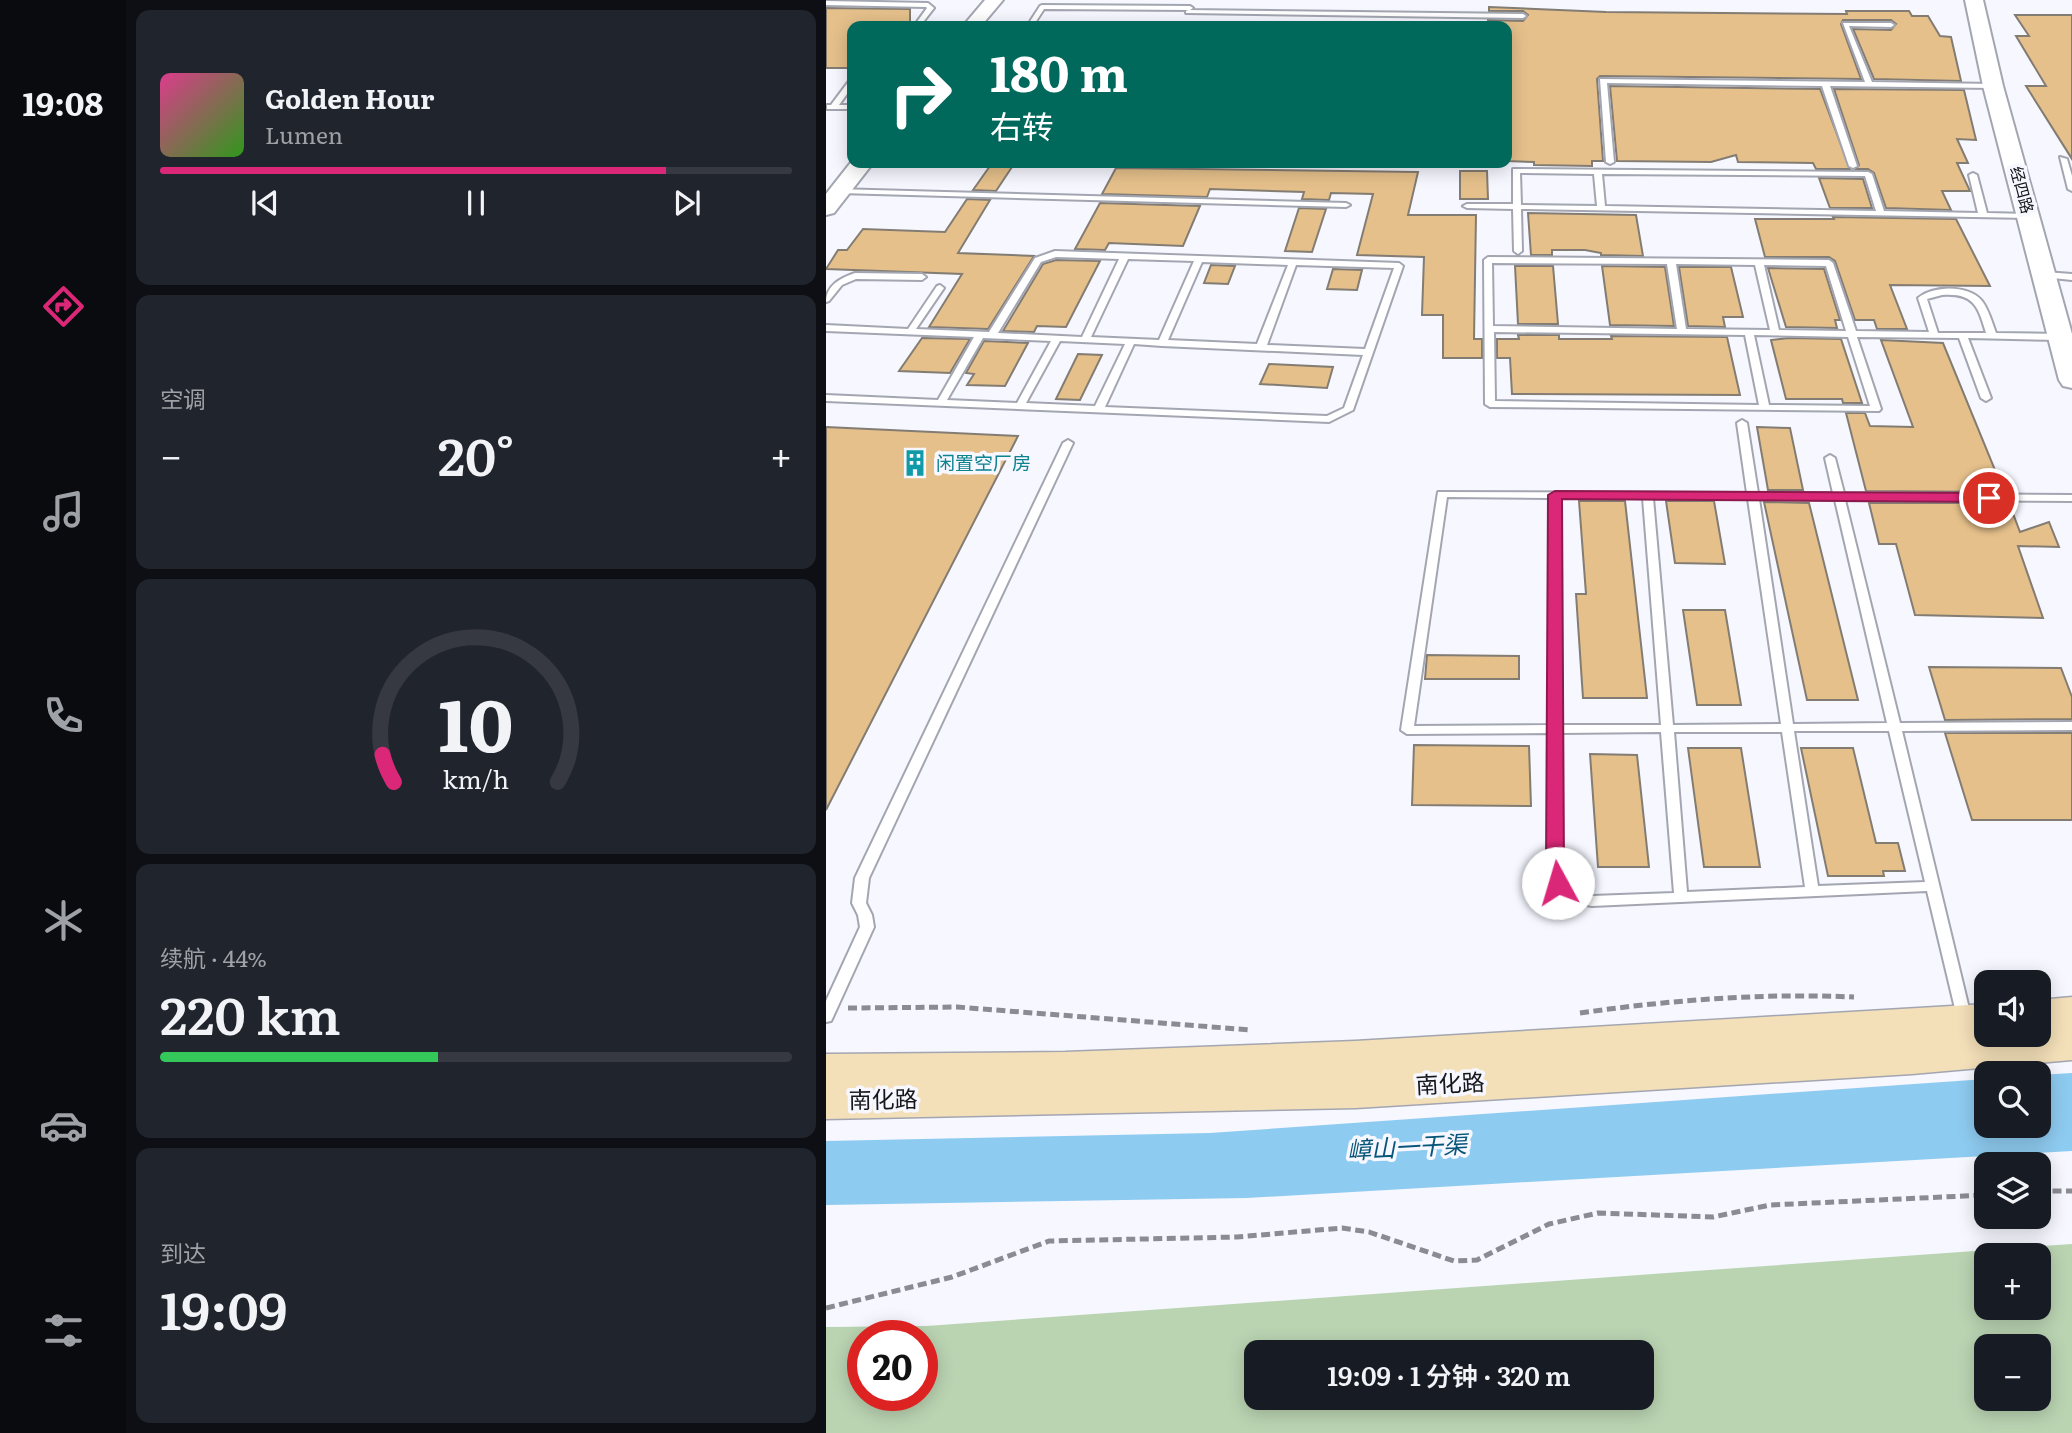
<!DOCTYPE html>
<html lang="zh">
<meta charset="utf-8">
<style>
:root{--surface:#171b24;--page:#20242c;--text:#f1f3f6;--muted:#9ea1a6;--line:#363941;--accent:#db2777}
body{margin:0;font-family:Literata,"Noto Sans SC",serif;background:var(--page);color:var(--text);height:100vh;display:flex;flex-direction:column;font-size:26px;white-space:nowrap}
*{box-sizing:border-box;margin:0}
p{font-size:23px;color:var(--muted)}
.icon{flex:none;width:38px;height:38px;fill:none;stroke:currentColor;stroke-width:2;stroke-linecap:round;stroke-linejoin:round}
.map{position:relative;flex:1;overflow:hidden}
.drawer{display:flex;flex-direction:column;gap:10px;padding:10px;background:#0d0f14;width:700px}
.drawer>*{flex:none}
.hud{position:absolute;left:21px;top:21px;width:665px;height:147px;border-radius:14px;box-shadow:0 4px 18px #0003;background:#00695c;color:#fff;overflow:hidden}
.buttons{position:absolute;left:1148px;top:970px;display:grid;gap:14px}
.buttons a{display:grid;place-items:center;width:77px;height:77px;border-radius:14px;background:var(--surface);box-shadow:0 4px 18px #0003;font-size:35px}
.speed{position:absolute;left:21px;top:1320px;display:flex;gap:14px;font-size:35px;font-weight:700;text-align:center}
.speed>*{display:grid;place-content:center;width:91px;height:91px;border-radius:50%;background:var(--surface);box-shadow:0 4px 18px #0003;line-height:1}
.speed .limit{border:10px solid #d22;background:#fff;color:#111}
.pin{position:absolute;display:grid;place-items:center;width:60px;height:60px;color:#fff;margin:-30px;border:4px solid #fff;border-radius:50%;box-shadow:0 2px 7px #0007}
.me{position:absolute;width:77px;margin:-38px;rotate:354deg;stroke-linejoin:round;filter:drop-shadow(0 0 5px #0008)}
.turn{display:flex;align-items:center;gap:24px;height:147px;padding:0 28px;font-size:32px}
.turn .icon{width:91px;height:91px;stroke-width:2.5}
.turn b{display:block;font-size:49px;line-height:60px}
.big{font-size:52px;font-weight:600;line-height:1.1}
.drawer .card{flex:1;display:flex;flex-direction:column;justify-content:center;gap:10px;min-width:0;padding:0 24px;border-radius:14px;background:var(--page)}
.drawer .dial{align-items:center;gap:0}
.dial svg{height:182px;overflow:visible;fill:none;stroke:var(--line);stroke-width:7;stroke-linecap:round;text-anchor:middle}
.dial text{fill:var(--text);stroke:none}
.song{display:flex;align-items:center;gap:21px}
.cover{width:84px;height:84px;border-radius:10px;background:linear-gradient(135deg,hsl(330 70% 55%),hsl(110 70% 35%))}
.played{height:7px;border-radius:4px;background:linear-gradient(90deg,var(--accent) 80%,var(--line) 80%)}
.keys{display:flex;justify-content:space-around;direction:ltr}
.heat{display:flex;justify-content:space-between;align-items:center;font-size:38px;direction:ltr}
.charge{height:10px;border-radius:5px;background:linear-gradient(90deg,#34c759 44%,var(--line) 0)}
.trip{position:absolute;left:418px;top:1340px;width:410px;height:70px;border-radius:14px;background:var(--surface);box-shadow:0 4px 18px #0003;font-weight:600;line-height:70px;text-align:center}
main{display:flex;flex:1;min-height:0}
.tabs{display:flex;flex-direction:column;width:126px;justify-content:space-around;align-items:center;background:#090b0e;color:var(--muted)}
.tabs .icon{width:49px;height:49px}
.tabs .selected{color:var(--accent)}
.tabs b{font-size:32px;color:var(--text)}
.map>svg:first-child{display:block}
.green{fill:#bad4b2;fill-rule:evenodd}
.water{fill:#8ecbf0}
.building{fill:#e5c08b;stroke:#837c73;stroke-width:2}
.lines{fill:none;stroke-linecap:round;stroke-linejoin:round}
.service-casing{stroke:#a3a6b1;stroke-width:4}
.tertiary-casing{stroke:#a3a6b1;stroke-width:4}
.secondary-casing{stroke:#a3a6b1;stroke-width:3}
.path{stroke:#8b8c92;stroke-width:5;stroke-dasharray:9 4.5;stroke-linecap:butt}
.service{fill:#fff;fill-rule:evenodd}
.tertiary{fill:#fff;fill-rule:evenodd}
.secondary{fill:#f3dfb8;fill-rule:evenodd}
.route{fill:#db2777;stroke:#8e194d;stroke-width:2}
.labels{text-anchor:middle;stroke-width:7;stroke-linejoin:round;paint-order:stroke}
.far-street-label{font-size:16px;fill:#16171b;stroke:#f6f7ff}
.culture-label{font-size:19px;fill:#0d838f;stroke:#f6f7ff;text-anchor:start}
.near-street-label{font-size:23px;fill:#16171b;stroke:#f6f7ff}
.near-water-label{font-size:24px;font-style:italic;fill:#075679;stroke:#f6f7ff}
</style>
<main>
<nav class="tabs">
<b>19:08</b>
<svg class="icon selected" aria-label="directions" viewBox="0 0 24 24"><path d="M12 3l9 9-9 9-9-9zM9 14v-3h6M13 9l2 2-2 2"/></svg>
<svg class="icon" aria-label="music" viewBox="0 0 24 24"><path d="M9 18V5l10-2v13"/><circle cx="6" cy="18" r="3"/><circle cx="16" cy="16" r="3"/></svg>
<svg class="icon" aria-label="phone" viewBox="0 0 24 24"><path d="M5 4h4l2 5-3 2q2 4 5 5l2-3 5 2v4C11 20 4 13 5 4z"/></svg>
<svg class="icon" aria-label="climate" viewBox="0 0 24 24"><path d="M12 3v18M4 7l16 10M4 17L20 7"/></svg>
<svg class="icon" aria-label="car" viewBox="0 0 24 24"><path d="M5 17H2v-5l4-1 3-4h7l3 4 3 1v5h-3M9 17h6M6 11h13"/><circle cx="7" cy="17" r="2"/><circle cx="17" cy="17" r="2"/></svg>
<svg class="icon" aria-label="filters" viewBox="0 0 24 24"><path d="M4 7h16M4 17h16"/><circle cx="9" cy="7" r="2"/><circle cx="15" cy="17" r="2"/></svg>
</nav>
<section class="drawer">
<div class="card">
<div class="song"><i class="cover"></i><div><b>Golden Hour</b><p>Lumen</p></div></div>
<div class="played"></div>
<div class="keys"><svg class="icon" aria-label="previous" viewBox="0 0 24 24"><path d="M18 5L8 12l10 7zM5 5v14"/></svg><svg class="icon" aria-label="pause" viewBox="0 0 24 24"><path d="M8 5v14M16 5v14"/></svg><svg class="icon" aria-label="next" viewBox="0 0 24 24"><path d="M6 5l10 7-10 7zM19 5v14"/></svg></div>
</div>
<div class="card"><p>空调</p>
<div class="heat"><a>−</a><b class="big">20°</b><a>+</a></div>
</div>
<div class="card dial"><svg viewBox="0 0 100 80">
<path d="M14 69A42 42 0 1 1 86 69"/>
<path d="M14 69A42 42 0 0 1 9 57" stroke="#db2777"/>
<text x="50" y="56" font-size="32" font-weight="700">10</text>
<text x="50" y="72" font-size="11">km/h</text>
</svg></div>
<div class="card"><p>续航 · 44%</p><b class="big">220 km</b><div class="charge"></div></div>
<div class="card"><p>到达</p><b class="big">19:09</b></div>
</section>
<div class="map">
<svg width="1246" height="1433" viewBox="0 0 1246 1433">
<rect width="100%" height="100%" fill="#f6f7ff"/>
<path class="green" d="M 1246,1244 L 1246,1433 L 0,1433 L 0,1327 L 100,1326 ZM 1160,1255 L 1213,1255 L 1213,1307 L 1160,1307 ZM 37,1335 L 96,1335 L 96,1395 L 37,1395 ZM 1160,1346 L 1213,1346 L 1213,1398 L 1160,1398 ZM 430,1353 L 816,1353 L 816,1398 L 430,1398 Z"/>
<path class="water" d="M 1246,1073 L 1246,1151 L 421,1198 L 0,1205 L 0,1141 L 384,1133 L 1160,1079 L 1160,1125 L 1213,1125 L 1213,1075 Z"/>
<path class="building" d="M 663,7 L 780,12 L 1021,14 L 1020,11 L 1083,11 L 1086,16 L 1102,16 L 1114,36 L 1125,37 L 1135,81 L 1048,79 L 1027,29 L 1065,30 L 1070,24 L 1065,20 L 1017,20 L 1015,24 L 1035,79 L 774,76 L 771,79 L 777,161 L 766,161 L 766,166 L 708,165 L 708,162 L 681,161 L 681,26 L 662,26 L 662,20 L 697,21 L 702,15 L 697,11 L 663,11 Z
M 0,8 L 84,9 L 84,26 L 26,26 L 26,68 L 0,68 Z
M 1189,15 L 1246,15 L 1246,159 L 1200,86 L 1220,86 L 1190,36 L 1203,36 Z
M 784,86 L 994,89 L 1024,169 L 990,169 L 987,163 L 912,162 L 910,155 L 885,162 L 791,161 Z
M 1008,89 L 1138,90 L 1150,140 L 1131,139 L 1142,163 L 1131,163 L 1144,191 L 1116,191 L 1125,210 L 1060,208 L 1048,173 L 1042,169 L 1030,169 L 1033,165 Z
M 164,166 L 186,167 L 170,191 L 147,190 Z
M 290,168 L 592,172 L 582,215 L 650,215 L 648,339 L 656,339 L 656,358 L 617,358 L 617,315 L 596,315 L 598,257 L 531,255 L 547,194 L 505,193 L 503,200 L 476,199 L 478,192 L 384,189 L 381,197 L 276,194 Z
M 634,171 L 661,171 L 662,199 L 634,199 Z
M 993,178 L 1037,179 L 1046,208 L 1004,208 Z
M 141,199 L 164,200 L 132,253 L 208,256 L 162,329 L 103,327 L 136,274 L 0,269 L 12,250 L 21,250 L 37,229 L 119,232 Z
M 274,203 L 374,206 L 357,246 L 283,243 L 279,250 L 249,249 Z
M 473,208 L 500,209 L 486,252 L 459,251 Z
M 702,213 L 810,215 L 817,256 L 775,255 L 775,253 L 759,250 L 726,250 L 726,255 L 705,255 Z
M 1007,217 L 1130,219 L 1164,286 L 1064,285 L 1081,329 L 1051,329 L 1048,320 L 1029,320 L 1009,261 L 1003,257 L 939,257 L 929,219 L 1008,219 Z
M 230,260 L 274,261 L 240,327 L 211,326 L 208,332 L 177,331 L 217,264 Z
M 385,265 L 409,266 L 402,284 L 378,283 Z
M 689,266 L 727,266 L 732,324 L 692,324 Z
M 776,266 L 839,267 L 848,326 L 784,325 Z
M 853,267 L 905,267 L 917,317 L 897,317 L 899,327 L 862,326 Z
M 942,268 L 998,269 L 1014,320 L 1009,320 L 1011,328 L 960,327 Z
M 507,269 L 536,270 L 531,290 L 501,289 Z
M 692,335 L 733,335 L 733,339 L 786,339 L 785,336 L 901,337 L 914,395 L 686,394 L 684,358 L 671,358 L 671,339 L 693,339 Z
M 96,338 L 144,339 L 124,373 L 73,371 Z
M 963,338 L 1015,339 L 1036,403 L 1017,403 L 1016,399 L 960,399 L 945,340 Z
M 1055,340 L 1117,343 L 1178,492 L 1040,491 L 1020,413 L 1039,413 L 1044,426 L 1087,427 Z
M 158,341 L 202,343 L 179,386 L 141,385 L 148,374 L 140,373 Z
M 252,354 L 276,355 L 254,400 L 230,399 Z
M 443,364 L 507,367 L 501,388 L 434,384 Z
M 0,427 L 192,436 L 0,810 Z
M 931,427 L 964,428 L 977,490 L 942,490 Z
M 753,501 L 799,501 L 821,698 L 757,698 L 750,594 L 760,594 Z
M 840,501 L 888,501 L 899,564 L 849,563 Z
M 938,502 L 983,503 L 1032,700 L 981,700 Z
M 1043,503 L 1183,503 L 1194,532 L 1223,522 L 1233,547 L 1192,546 L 1217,618 L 1089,615 L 1070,544 L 1053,544 Z
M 857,610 L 899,610 L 915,705 L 871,705 Z
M 601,655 L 693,656 L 693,679 L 599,679 Z
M 1103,667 L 1235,668 L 1246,697 L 1246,719 L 1119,720 Z
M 1119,733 L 1246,733 L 1246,820 L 1146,820 Z
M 588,745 L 703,746 L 705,806 L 586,805 Z
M 862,748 L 915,748 L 934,867 L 878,867 Z
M 975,748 L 1027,748 L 1050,843 L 1072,843 L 1079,871 L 1057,871 L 1058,876 L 1002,876 Z
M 764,754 L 811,755 L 823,867 L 772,867 Z"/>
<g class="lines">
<defs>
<path id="service" d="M 0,1 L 102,3 L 108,8 L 94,26 L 88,26 L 101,8 L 100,7 L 0,5 Z
M 216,5 L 364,6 L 367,8 L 364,10 L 218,9 L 207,26 L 201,26 L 214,6 Z
M 362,10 L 697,14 L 700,16 L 697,18 L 360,13 L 360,11 Z
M 1017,23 L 1065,23 L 1068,25 L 1065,27 L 1023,26 L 1046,82 L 1167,84 L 1171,86 L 1167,88 L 1004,86 L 1031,166 L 1027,168 L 1023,166 L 996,86 L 781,83 L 788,162 L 784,164 L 780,162 L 774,79 L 1039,82 Z
M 300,24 L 357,24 L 360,26 L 297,26 Z
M 23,81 L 26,81 L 26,87 L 13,105 L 26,105 L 26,109 L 1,109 L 1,105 L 5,105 Z
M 1234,157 L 1241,159 L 1246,176 L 1246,191 L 1242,189 Z
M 687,169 L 1042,172 L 1046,174 L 1058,211 L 1152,213 L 1143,175 L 1147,173 L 1151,175 L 1161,213 L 1203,214 L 1207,216 L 1203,218 L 695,209 L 696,251 L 692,254 L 688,251 L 687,209 L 641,208 L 637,206 L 641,204 L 687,204 ZM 694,173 L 768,174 L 771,206 L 695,205 ZM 776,174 L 1039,176 L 1050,211 L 779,206 Z
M 10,189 L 520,203 L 524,205 L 520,207 L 13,193 L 10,193 Z
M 229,251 L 573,263 L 577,266 L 527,410 L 503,422 L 0,401 L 0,395 L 112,400 L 148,337 L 0,331 L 0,325 L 82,329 L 111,286 L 114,285 L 118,288 L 90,329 L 163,332 L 209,258 ZM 230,257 L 293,259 L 256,337 L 172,333 L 215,262 ZM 302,259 L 368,261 L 333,340 L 265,337 ZM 376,262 L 462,265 L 431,344 L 342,340 ZM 470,265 L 568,268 L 539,349 L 441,345 ZM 157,338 L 225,341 L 191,403 L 121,400 ZM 234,341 L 299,344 L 269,406 L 200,403 ZM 308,344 L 336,346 L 537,355 L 518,408 L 501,416 L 279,407 Z
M 662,257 L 1003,260 L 1007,263 L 1030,331 L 1103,332 L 1092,298 C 1107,286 1142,284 1156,301 C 1163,310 1166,323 1170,333 L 1235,334 L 1240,337 L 1235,340 L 1142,338 L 1165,398 L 1160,401 L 1155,398 L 1133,338 L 1031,337 L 1055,409 L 1053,411 L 664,407 L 659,404 L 658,260 ZM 666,263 L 841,264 L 851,329 L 667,326 ZM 850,264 L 929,265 L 944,330 L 860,329 ZM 938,265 L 1000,266 L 1020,331 L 953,330 ZM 1116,295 C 1148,293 1152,306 1160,333 L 1112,333 L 1101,299 ZM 668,332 L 919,335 L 933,405 L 669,401 ZM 928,335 L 1022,337 L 1044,406 L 943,405 Z
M 1219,272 L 1246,274 L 1246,280 L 1216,277 L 1215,275 Z
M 29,273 L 96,274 L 100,277 L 96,280 L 30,279 L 16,285 L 3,301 L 0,302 C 0,285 15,278 29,273 Z
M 916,420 L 921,423 L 932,493 L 1007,493 L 999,458 L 1004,455 L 1009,458 L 1018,493 L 1246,495 L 1246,501 L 1019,500 L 1074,723 L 1246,722 L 1246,730 L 1076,731 L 1146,1021 L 1144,1025 L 1139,1026 L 1134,1025 L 1132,1021 L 1101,891 L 766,906 L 745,902 L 733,896 L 722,871 L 723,733 L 581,734 L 575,730 L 612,492 L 921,493 L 911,423 ZM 621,497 L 724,498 L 723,725 L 588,726 ZM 734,498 L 817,498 L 835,725 L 735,725 ZM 827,498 L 922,499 L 955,724 L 847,725 ZM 933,499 L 1009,500 L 1061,723 L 967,724 ZM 968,731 L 1063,731 L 1099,882 L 992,886 ZM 835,732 L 848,893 L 766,896 L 753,895 L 744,890 L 736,871 L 735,733 ZM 848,732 L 956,732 L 979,887 L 861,892 Z
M 242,440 L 247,443 L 43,878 L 40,903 L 46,915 L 48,927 L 7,1017 L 5,1021 L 0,1022 L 0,1001 L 34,927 L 32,915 L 26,903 L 29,878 L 237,443 Z"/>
<path id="tertiary" d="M 159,0 L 177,0 L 155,26 L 137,26 Z
M 1139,0 L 1157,0 L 1177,86 L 1246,334 L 1246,388 L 1237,386 L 1233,380 L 1157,86 Z
M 26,161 L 47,163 L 8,213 L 0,215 L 0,194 Z"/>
<path id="secondary" d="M 1246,997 L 1246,1060 L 1086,1074 L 530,1108 L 0,1119 L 0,1054 L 239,1052 L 529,1041 L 1160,1004 L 1160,1034 L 1213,1034 L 1213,1000 Z"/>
</defs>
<use href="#service" class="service-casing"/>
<use href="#tertiary" class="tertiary-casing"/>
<use href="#secondary" class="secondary-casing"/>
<path class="path" d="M 22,1008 L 131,1007 L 425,1030
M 754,1013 C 845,1000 936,993 1028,997
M 1213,1191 L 1246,1191
M 0,1308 L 126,1277 L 223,1241 L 411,1237 L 516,1228 L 543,1232 L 628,1261 L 651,1260 L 723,1224 L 772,1213 L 887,1217 L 944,1205 L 1160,1195"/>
<use href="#service" class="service"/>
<use href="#tertiary" class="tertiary"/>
<use href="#secondary" class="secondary"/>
</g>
<path class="route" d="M 729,491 L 1163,493 L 1170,498 L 1163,502 L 736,499 L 738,871 L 741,883 L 732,889 L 726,887 L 720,871 L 722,495 Z"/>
<defs>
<symbol id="building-bare" viewBox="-9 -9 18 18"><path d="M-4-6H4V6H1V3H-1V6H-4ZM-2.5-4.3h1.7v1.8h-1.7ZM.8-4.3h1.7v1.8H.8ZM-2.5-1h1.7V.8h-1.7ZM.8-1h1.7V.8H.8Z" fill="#0f9aa8" stroke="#f6f7ff" stroke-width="2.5" paint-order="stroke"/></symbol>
</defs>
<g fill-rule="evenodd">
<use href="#building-bare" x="70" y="444" width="38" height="38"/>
</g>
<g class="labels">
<g class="far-street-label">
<text transform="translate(1196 190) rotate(75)" y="6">经四路</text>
</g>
<g class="culture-label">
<text x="110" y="470">闲置空厂房</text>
</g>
<g class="near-street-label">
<text transform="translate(624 1084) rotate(-3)" y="8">南化路</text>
<text transform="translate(57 1100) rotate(-1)" y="8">南化路</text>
</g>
<g class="near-water-label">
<text transform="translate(581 1148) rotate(-3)" y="8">嶂山一干渠</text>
</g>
</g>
</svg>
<div class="buttons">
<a><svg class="icon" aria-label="sound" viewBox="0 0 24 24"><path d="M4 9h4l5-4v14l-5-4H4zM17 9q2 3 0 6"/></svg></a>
<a><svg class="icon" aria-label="search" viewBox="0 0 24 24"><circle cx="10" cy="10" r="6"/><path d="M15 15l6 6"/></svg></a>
<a><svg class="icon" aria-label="layers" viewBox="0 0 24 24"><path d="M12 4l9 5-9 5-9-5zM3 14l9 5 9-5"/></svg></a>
<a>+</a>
<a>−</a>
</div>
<div class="speed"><div class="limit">20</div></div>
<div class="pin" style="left:1163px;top:498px;background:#d93025"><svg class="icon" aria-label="arrive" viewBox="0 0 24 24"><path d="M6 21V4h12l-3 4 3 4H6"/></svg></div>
<svg class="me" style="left:732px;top:883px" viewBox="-20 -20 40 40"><circle r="19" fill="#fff"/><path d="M0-13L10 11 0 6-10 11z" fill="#db2777"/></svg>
<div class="trip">19:09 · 1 分钟 · 320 m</div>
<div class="hud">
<div class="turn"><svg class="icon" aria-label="right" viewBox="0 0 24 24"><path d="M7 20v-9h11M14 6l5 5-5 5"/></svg><div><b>180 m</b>右转</div></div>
</div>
</div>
</main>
